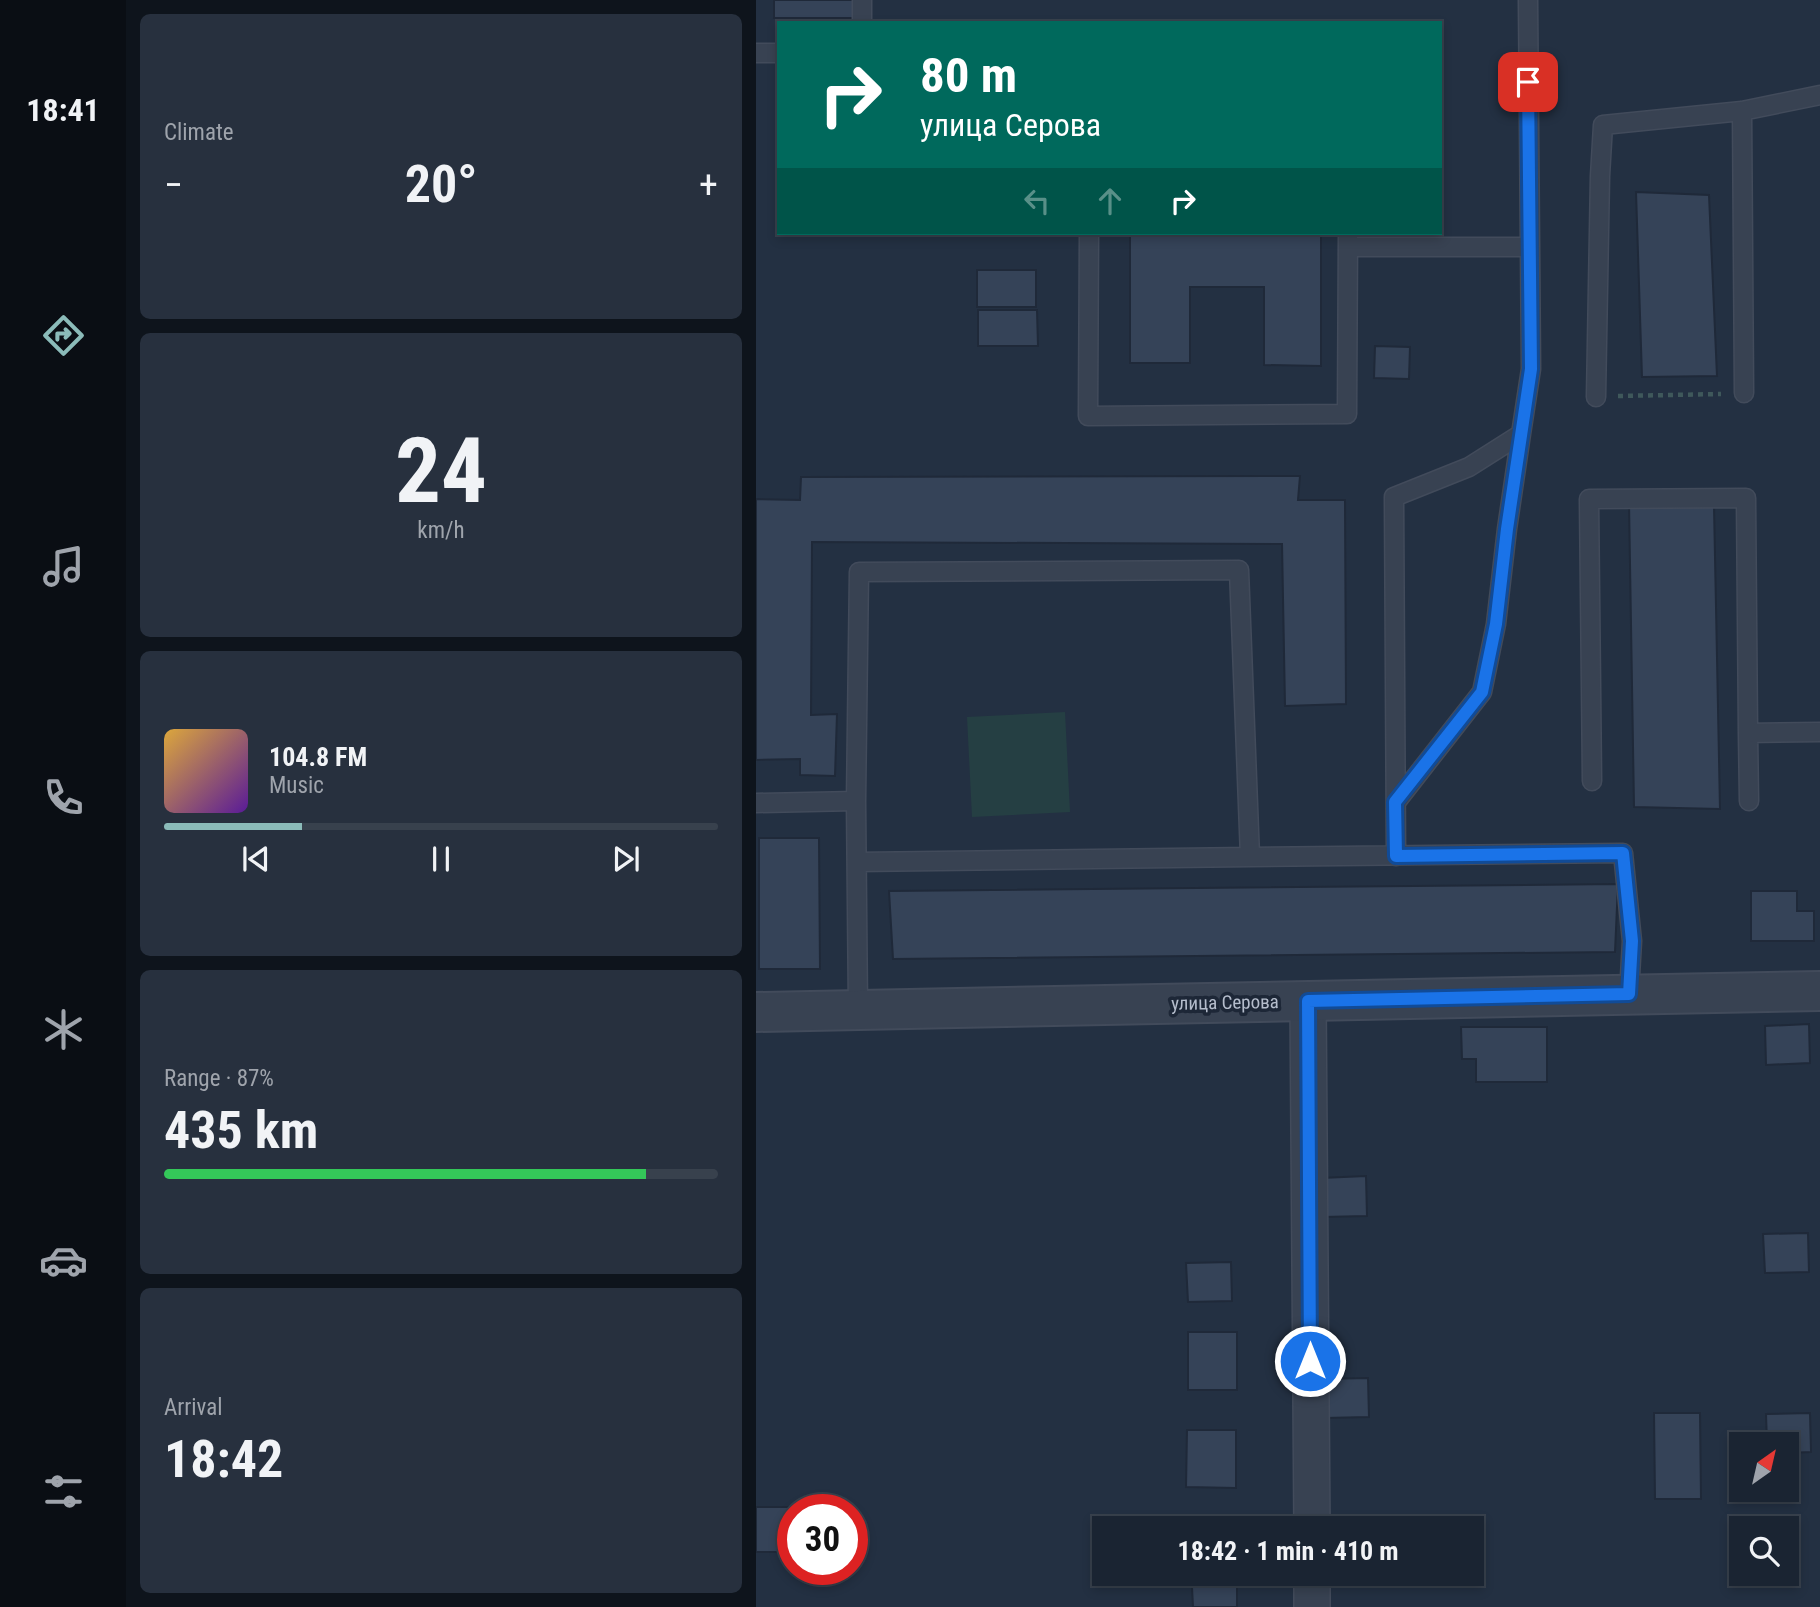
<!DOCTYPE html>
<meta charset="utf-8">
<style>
:root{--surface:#1a2432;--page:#27303e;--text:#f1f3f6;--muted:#9fa4ac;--line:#38414d;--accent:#8bbbb9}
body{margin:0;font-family:"Roboto Condensed",sans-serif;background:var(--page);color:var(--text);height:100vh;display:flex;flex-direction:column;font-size:26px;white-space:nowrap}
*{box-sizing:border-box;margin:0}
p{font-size:23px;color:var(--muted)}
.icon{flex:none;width:38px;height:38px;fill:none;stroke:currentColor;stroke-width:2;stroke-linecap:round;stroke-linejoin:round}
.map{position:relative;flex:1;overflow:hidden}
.drawer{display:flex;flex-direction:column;gap:14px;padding:14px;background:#0e141c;width:630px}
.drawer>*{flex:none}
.top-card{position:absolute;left:21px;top:21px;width:665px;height:214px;border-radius:0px;box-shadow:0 4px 10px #0003,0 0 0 2px var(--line);background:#00695c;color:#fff;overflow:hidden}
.needle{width:46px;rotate:34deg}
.tools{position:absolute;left:973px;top:1432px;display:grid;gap:14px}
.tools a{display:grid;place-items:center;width:70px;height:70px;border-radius:0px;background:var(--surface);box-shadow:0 4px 10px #0003,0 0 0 2px var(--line);font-size:35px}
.speed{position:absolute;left:21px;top:1494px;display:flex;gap:14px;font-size:35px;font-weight:700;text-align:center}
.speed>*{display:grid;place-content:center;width:91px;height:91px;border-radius:50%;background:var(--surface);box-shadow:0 4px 10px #0003,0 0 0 2px var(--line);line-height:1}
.speed .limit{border:10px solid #d22;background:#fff;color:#111}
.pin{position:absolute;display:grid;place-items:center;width:60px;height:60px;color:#fff;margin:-30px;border-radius:14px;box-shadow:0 4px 10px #0006}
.me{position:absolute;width:77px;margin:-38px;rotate:0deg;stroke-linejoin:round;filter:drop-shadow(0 0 5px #0008)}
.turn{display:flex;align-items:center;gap:24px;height:147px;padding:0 28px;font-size:32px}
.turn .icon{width:91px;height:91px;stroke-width:2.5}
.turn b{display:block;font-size:49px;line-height:60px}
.lanes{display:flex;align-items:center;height:66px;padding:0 28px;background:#0003;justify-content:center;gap:35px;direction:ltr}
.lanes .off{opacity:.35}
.big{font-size:52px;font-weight:700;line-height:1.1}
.drawer .card{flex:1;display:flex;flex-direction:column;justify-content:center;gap:10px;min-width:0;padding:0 24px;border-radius:10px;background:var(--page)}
.drawer .dial{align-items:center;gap:0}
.dial b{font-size:91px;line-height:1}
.song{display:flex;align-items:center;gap:21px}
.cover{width:84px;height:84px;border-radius:10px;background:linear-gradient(135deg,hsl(40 70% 55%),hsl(270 70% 35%))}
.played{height:7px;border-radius:4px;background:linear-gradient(90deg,var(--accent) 25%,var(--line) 25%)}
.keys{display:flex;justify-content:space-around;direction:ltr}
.heat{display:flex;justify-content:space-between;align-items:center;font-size:38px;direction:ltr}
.charge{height:10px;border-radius:5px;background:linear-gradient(90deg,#34c759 87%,var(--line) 0)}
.trip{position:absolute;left:336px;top:1516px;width:392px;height:70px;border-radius:0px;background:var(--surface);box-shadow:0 4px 10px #0003,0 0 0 2px var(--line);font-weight:700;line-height:70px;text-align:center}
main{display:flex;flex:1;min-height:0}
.dock{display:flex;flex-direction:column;width:126px;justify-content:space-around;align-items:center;background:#0a0e14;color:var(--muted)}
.dock .icon{width:49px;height:49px}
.dock .selected{color:var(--accent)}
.dock b{font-size:32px;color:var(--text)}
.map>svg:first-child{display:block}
.green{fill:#253f43}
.building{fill:#354358;stroke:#1f2939;stroke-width:2}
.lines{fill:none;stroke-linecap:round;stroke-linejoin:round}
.service-casing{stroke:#424b5b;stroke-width:21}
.minor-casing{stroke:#424b5b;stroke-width:38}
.tertiary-casing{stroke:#424b5b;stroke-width:42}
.path{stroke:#3f585b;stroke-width:4.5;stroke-dasharray:5 5;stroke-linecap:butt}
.service{stroke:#384252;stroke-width:18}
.minor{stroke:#384252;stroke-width:35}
.tertiary{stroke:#384252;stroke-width:38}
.route-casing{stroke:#114b97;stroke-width:18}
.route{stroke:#1a73e8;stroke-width:12}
.labels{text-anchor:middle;stroke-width:7;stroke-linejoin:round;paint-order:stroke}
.street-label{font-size:19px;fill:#b5bdcc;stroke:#1d2737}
</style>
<main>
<nav class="dock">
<b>18:41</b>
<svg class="icon selected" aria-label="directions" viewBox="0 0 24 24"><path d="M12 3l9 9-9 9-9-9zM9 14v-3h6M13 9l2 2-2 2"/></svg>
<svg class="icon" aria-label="music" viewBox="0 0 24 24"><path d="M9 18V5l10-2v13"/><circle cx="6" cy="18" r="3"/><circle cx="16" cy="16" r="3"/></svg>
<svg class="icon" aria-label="phone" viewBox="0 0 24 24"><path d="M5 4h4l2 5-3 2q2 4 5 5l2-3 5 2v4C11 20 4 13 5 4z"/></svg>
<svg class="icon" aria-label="climate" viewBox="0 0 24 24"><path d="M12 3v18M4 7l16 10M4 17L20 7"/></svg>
<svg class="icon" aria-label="car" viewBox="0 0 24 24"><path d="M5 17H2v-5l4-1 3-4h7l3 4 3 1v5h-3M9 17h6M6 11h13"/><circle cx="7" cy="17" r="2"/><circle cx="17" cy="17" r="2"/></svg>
<svg class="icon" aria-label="filters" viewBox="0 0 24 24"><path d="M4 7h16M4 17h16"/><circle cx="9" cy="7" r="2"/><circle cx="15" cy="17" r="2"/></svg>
</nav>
<section class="drawer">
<div class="card"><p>Climate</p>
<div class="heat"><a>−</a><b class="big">20°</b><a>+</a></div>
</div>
<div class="card dial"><b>24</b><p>km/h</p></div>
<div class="card">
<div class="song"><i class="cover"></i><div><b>104.8 FM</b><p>Music</p></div></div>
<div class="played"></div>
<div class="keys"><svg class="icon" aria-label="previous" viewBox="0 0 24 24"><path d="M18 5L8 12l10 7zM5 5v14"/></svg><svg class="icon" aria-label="pause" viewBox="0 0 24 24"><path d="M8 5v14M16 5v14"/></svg><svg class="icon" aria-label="next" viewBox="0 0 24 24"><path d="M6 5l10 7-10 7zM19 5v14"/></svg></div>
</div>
<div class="card"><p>Range · 87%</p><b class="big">435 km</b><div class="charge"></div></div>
<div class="card"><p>Arrival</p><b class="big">18:42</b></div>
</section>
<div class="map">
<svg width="1064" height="1607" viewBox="0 0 1064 1607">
<rect width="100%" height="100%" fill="#233042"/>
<path class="green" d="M 309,712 L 314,812 L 216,817 L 211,717 Z"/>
<path class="building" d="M 18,0 L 102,0 L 102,18 L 18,18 Z
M 880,192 L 953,195 L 961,376 L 886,377 Z
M 374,233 L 565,233 L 565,366 L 508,365 L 508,287 L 434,287 L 434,363 L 374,363 Z
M 221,270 L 280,270 L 280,307 L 221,307 Z
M 222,310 L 281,310 L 282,346 L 222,346 Z
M 619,346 L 654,347 L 653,379 L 618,378 Z
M 544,476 L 542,500 L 589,500 L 590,704 L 529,706 L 526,544 L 56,542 L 55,715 L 81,714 L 79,776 L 44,775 L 44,759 L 0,760 L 0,499 L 44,500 L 45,477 Z
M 873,503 L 958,506 L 964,809 L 878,807 Z
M 3,838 L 63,838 L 64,969 L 3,969 Z
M 862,884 L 859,952 L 137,959 L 133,891 Z
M 995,891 L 1041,891 L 1041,911 L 1058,911 L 1058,941 L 995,941 Z
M 1053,1024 L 1054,1063 L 1010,1065 L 1009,1026 Z
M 705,1027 L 791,1027 L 791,1082 L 720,1082 L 720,1059 L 706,1059 Z
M 610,1176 L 611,1216 L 567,1217 L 565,1178 Z
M 1052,1233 L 1053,1272 L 1009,1273 L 1007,1234 Z
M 475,1262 L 476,1301 L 432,1302 L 430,1263 Z
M 432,1332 L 481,1332 L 481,1390 L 432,1390 Z
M 612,1378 L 613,1417 L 569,1418 L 568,1379 Z
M 898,1413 L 944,1413 L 945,1499 L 899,1499 Z
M 1054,1413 L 1055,1452 L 1031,1453 L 1031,1444 L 1011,1444 L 1010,1414 Z
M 431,1430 L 480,1430 L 480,1488 L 430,1487 Z
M 0,1507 L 39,1507 L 39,1510 L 37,1510 L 37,1552 L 0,1552 Z
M 481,1586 L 481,1607 L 437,1607 L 436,1587 Z"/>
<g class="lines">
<defs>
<path id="service" d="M 106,0 L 106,23
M 0,53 L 23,53
M 986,111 L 988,393
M 333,233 L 332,416 L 591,414 L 592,233
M 592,247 L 774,247
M 840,397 L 844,176 L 847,125 L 986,111 L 1064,95
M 836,781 L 833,499 L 990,498 L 992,733
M 100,801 L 103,572 L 483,570 L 494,857 L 101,862
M 993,801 L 992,733 L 1064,732
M 640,802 L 726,692 L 740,624 L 751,529 L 765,434
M 0,803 L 100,801 L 102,1010
M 640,856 L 638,497 L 713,467 L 765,434 L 775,369 L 772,0
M 494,857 L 867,853 L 876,941 L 873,994"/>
<path id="minor" d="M 552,1001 L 556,1528
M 556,1573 L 556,1607"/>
<path id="tertiary" d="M 0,1012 L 1064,991"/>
</defs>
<use href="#service" class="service-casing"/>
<use href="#minor" class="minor-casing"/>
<use href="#tertiary" class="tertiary-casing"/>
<path class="path" d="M 862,396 L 965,394"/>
<use href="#service" class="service"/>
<use href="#minor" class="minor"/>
<use href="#tertiary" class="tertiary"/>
</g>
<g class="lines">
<defs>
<path id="route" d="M 554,1361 L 552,1001 L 873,994 L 876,941 L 867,853 L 640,856 L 639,802 L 726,692 L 740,624 L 751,529 L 775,369 L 772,82"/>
</defs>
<use href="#route" class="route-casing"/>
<use href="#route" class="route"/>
</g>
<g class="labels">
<g class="street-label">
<text transform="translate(469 1002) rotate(-1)" y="7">улица Серова</text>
</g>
</g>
</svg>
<div class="tools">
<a><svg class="needle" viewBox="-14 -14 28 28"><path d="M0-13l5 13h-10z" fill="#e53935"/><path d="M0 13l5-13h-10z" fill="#9fa4ac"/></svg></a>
<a><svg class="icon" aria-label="search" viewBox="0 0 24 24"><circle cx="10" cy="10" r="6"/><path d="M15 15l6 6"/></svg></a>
</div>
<div class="speed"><div class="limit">30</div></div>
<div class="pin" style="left:772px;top:82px;background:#d93025"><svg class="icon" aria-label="arrive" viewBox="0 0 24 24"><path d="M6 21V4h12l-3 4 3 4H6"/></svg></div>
<svg class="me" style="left:554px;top:1361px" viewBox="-20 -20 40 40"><circle r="17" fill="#1a73e8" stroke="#fff" stroke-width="3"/><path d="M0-11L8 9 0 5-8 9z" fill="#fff"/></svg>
<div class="trip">18:42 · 1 min · 410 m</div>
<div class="top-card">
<div class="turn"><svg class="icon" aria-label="right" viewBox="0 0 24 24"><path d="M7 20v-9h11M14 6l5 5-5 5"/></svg><div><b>80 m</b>улица Серова</div></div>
<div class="lanes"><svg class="icon off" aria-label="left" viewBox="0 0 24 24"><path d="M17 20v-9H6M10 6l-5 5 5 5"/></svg><svg class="icon off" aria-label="ahead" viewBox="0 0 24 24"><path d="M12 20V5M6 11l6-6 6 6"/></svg><svg class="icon" aria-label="right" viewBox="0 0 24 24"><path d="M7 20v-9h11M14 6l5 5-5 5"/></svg></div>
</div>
</div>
</main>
